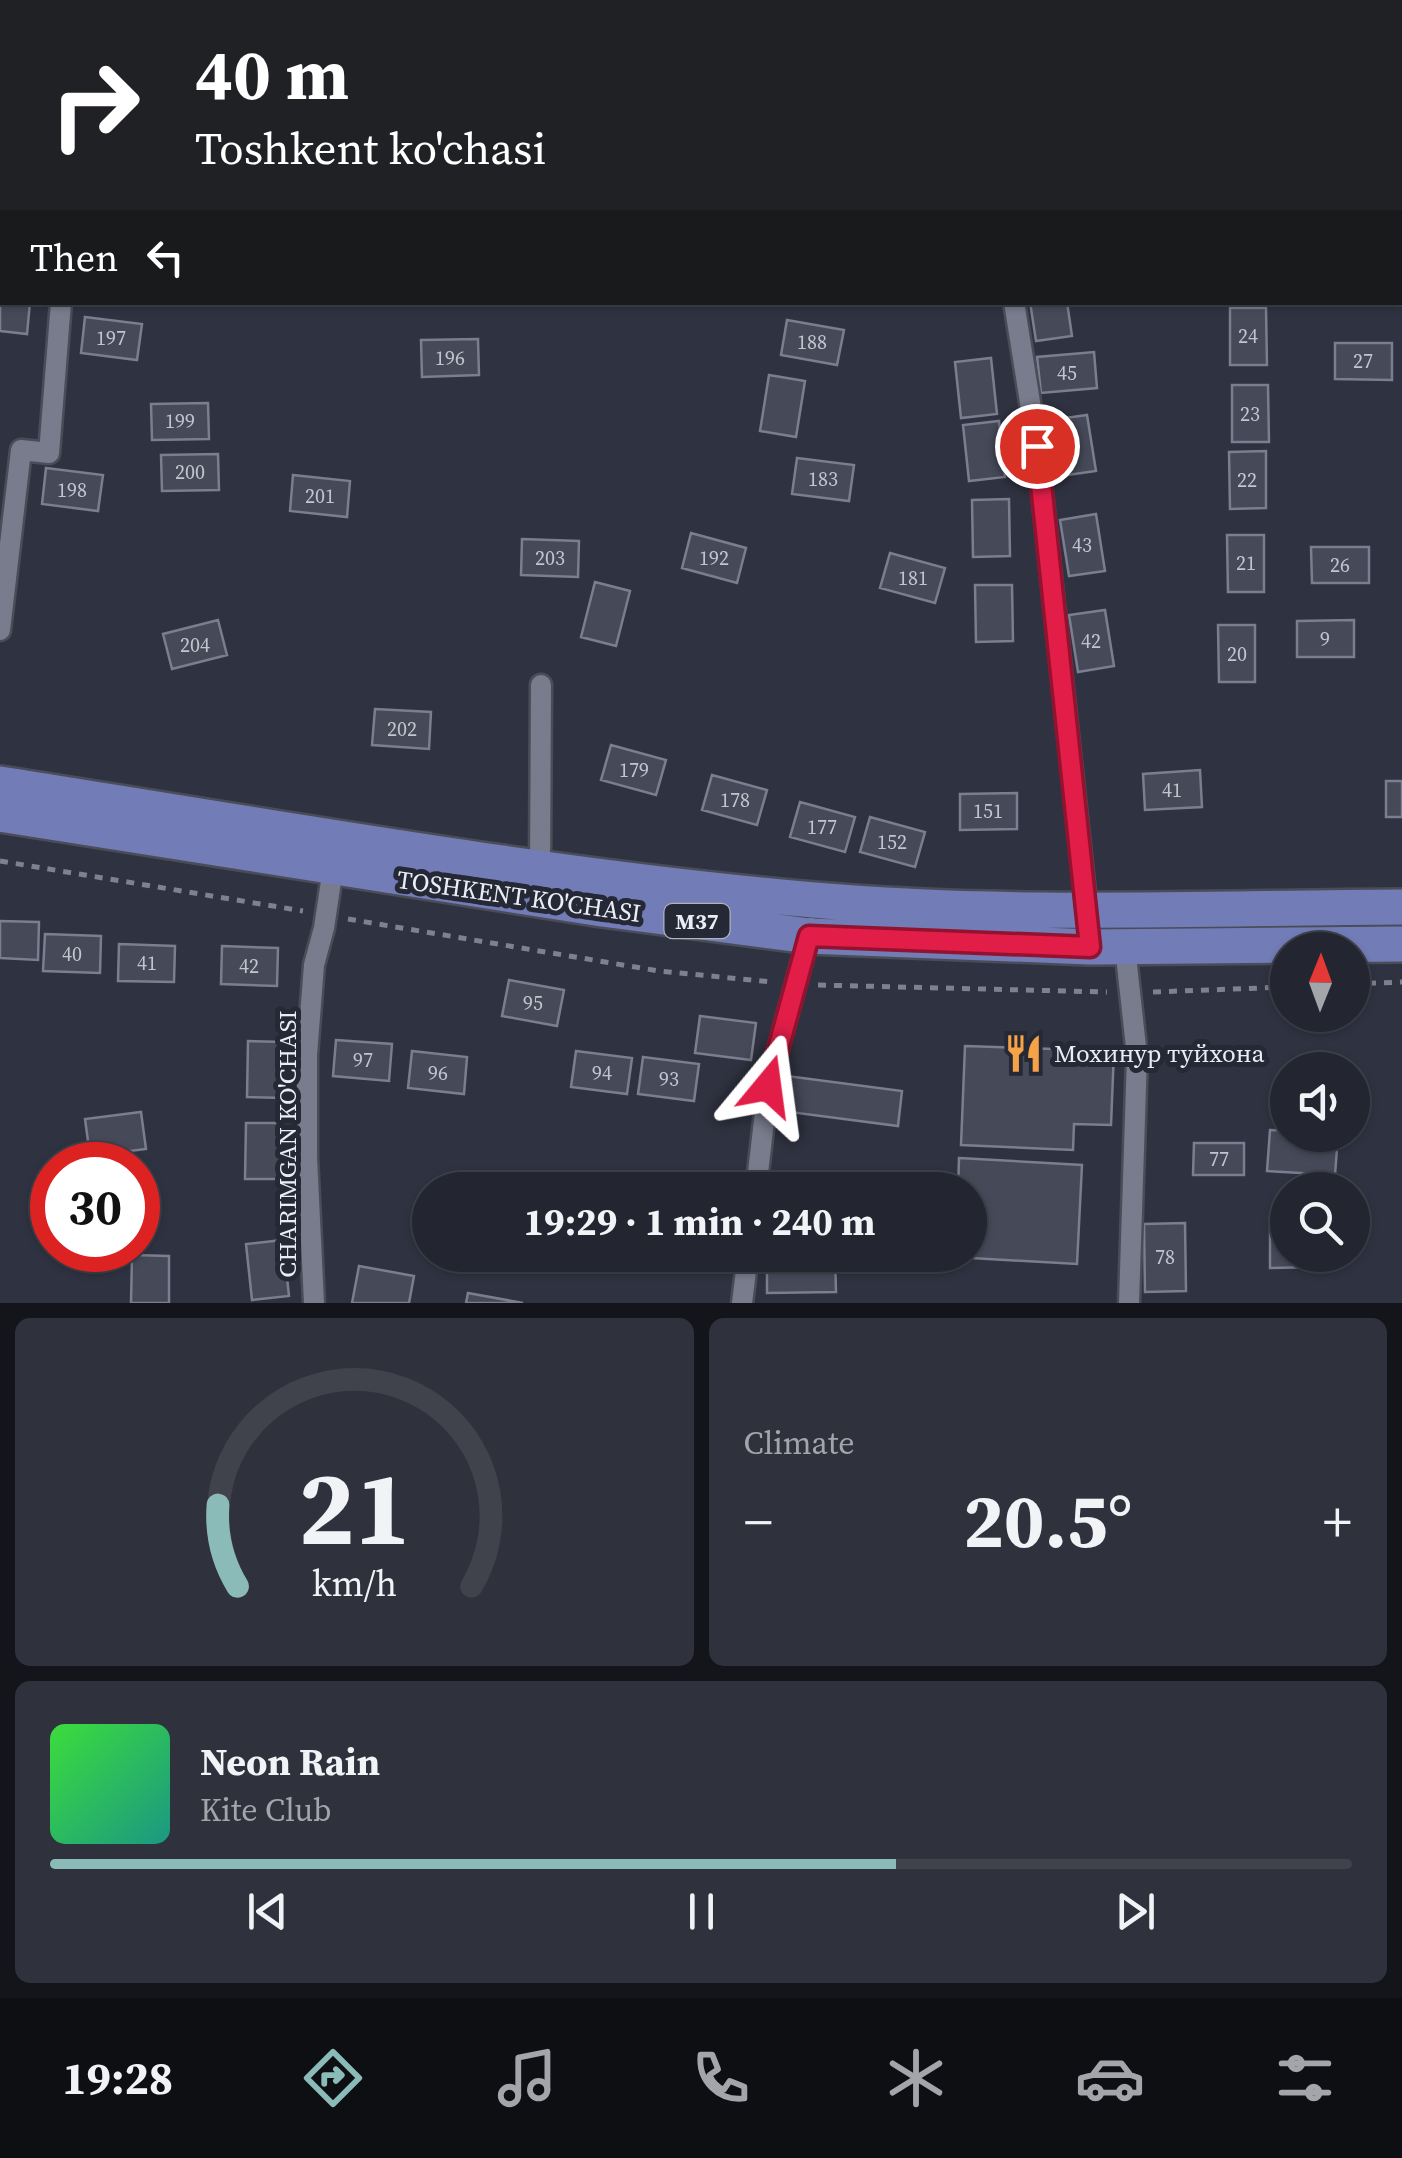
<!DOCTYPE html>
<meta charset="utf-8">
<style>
:root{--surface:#232630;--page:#2f323c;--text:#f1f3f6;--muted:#a3a5ab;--line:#40434c;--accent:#8bbbb9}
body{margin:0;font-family:"Source Serif 4",serif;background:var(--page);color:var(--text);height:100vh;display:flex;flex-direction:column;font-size:38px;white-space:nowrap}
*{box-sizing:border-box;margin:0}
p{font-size:32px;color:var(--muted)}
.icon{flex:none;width:55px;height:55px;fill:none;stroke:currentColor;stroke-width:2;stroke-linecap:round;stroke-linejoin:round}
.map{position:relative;height:1303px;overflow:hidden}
.sheet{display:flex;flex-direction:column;gap:15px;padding:15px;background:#13151a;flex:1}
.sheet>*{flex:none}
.top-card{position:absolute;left:0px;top:0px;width:1402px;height:305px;box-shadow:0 2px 8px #0004,0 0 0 2px var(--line);background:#202124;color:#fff;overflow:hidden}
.needle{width:65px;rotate:1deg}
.controls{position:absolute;left:1270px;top:932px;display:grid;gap:20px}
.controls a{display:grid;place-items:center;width:100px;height:100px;border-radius:50%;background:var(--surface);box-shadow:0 2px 8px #0004,0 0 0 2px var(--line);font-size:50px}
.speed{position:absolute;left:30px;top:1142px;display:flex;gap:20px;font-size:50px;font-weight:700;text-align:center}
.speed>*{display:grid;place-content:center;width:130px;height:130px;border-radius:50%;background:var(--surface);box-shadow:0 2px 8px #0004,0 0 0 2px var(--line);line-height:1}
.speed .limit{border:15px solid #d22;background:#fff;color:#111}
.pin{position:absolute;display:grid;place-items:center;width:85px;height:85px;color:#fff;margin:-42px;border:5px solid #fff;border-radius:50%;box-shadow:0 2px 10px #0007}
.me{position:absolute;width:110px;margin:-55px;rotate:16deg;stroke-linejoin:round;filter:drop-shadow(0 0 8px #0008)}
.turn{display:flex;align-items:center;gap:35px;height:210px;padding:0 30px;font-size:45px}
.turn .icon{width:130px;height:130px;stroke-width:2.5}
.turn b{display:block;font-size:70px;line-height:85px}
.then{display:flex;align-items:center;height:95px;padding:0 30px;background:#0003;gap:20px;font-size:38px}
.big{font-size:75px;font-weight:700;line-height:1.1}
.sheet .widget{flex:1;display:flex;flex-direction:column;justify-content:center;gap:15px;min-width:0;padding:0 35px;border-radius:15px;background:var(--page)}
.sheet .dial{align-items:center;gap:0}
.dial svg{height:260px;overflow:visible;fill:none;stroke:var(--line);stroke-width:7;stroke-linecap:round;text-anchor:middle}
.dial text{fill:var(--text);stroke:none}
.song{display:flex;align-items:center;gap:30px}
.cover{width:120px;height:120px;border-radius:15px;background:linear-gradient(135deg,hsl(120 70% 55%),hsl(170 70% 35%))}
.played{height:10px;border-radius:5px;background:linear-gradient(90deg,var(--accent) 65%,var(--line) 65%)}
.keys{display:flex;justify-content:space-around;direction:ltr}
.heat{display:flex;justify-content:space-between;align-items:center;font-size:55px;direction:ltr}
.sheet .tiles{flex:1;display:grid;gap:15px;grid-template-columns:1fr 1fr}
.widget:last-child{grid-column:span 2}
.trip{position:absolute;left:412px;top:1172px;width:575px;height:100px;border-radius:50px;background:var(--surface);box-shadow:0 2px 8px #0004,0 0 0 2px var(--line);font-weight:700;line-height:100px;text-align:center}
.tabs{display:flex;height:160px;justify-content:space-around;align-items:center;background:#0e0f13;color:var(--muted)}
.tabs .icon{width:70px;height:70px}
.tabs .active{color:var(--accent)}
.tabs b{font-size:45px;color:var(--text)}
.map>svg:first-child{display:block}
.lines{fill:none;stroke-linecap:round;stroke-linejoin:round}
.stream{stroke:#0f103d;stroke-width:8}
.building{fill:#464958;stroke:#7a7e8e;stroke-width:2.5}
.minor-casing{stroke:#4a4d58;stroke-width:25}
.trunk-casing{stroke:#4a4d58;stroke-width:40}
.path{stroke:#7f818d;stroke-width:5;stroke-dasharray:8 8;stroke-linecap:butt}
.minor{stroke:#787c8c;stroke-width:20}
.trunk{stroke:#727db8;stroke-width:35}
.route-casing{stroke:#92132f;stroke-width:25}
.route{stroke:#e11d48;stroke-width:18}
.labels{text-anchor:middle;stroke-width:10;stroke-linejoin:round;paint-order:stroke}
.number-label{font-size:20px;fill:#c2c4ce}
.shield{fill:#252835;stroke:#b0b2bc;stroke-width:2.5}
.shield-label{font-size:22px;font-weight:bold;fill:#ebedf6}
.street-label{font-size:25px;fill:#ebedf6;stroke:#252835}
.poi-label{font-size:25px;fill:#ebedf6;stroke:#252835;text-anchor:start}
</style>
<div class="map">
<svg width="1402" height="1303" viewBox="0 0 1402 1303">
<rect width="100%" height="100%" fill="#2f3240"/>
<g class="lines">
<path class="stream" d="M 616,2 L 632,0
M 0,68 L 2,68"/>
</g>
<path class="building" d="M 1207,0 L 1265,0 L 1266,2 L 1208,2 Z
M 1307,0 L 1364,0 L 1364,2 L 1303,2 Z
M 0,295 L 2,302 L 30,302 L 27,334 L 0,331 Z
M 1030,302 L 1067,302 L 1072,336 L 1036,341 Z
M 1230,308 L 1266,308 L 1267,365 L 1230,365 Z
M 85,317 L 142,324 L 137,360 L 81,353 Z
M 787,320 L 844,330 L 837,365 L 781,355 Z
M 478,339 L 479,375 L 422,377 L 421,340 Z
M 1335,343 L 1392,343 L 1392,380 L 1335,379 Z
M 1094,352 L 1097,388 L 1041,393 L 1037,357 Z
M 991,358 L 997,414 L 961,418 L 955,362 Z
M 769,375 L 805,381 L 796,437 L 760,431 Z
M 1232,385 L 1268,385 L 1269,442 L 1232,442 Z
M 208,403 L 209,439 L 152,440 L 151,404 Z
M 1087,415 L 1096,471 L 1060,476 L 1051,420 Z
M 999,421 L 1005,477 L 969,481 L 963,425 Z
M 1266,451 L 1266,508 L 1230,509 L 1229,452 Z
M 218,454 L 219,490 L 162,491 L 161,455 Z
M 797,458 L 854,465 L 849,501 L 792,494 Z
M 46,468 L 103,475 L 98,511 L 42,504 Z
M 293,475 L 350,481 L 347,517 L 290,511 Z
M 1009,499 L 1010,556 L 973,557 L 972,500 Z
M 1096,514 L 1105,571 L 1069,576 L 1060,520 Z
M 691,533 L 746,548 L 737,583 L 682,568 Z
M 1227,535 L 1264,535 L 1264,592 L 1228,592 Z
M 522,539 L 579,541 L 578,577 L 521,575 Z
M 1311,547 L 1369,547 L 1369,583 L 1312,583 Z
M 890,553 L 945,568 L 935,603 L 880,588 Z
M 595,582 L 630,591 L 616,646 L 581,637 Z
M 975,585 L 1012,585 L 1013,641 L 976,642 Z
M 1105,610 L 1114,666 L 1078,672 L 1069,615 Z
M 218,620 L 227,655 L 172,669 L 163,634 Z
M 1354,620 L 1354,657 L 1297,657 L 1297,621 Z
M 1218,625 L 1255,625 L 1255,682 L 1219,682 Z
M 375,709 L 431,712 L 429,749 L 372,745 Z
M 611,745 L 666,760 L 656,795 L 601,780 Z
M 1200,770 L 1202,807 L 1145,810 L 1143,774 Z
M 712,775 L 767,790 L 757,825 L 702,810 Z
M 1386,781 L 1402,781 L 1402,817 L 1386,817 Z
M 1017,793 L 1017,829 L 960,830 L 960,794 Z
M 800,802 L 855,817 L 845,852 L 790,837 Z
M 870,817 L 925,832 L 915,867 L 860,852 Z
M 0,921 L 39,922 L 38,960 L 0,958 Z
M 45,934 L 101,936 L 100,973 L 43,971 Z
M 119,944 L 175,946 L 174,982 L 118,981 Z
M 222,946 L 278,948 L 277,986 L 221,984 Z
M 509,980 L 564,990 L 557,1026 L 502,1016 Z
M 700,1016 L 756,1023 L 751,1060 L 695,1053 Z
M 336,1040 L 392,1044 L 389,1081 L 333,1076 Z
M 248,1041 L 285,1042 L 284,1098 L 247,1097 Z
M 965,1046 L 1114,1051 L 1111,1125 L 1074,1124 L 1073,1150 L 961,1145 Z
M 412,1051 L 467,1057 L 464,1094 L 408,1088 Z
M 576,1051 L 632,1058 L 627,1094 L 571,1087 Z
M 643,1057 L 699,1064 L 694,1101 L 638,1094 Z
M 787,1076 L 902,1091 L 898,1126 L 782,1111 Z
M 141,1112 L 146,1149 L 90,1156 L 85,1119 Z
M 246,1123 L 283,1123 L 282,1179 L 245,1179 Z
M 1270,1130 L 1288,1131 L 1288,1135 L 1338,1135 L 1335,1175 L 1267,1171 Z
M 1194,1143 L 1244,1143 L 1244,1175 L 1193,1175 Z
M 959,1158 L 1082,1165 L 1077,1264 L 954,1257 L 970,1255 L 970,1190 L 958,1190 Z
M 1270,1218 L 1288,1218 L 1288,1255 L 1318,1255 L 1318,1267 L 1270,1268 Z
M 1185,1223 L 1186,1291 L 1145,1292 L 1144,1224 Z
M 283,1240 L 289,1296 L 252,1300 L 246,1244 Z
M 132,1255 L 169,1256 L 169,1303 L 131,1303 Z
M 767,1255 L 835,1255 L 836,1292 L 767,1293 Z
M 359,1266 L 414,1276 L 409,1303 L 352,1303 Z
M 468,1293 L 523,1303 L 466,1303 Z"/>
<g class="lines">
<defs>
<path id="minor" d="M 954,2 L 966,0
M 0,162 L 2,162
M 1014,302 L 1037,446 L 1088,920
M 0,630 L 21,450 L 49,453 L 61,302
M 540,868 L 541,685
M 1125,947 L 1137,1056 L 1129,1303
M 756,1190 L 768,1086 L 811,928
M 314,1303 L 307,1157 L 307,1055 L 314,965 L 324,928 L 333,868
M 742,1303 L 748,1255"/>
<path id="trunk" d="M 0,784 C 270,826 541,876 814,900 C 1009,917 1207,908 1402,907
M 0,814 L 602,909 L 809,936 L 1090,947 L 1402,944"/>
</defs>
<use href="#minor" class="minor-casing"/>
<use href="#trunk" class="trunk-casing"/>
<path class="path" d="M 0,861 L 303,911
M 348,919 L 659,971 L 772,982
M 1352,984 L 1402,982
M 818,985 L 1107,992
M 1153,992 L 1288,987"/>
<use href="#minor" class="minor"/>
<use href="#trunk" class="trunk"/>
</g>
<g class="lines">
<defs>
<path id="route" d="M 768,1086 L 809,936 L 1090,947 L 1037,446"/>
</defs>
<use href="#route" class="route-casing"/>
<use href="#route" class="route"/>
</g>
<defs>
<symbol id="restaurant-bare" viewBox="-9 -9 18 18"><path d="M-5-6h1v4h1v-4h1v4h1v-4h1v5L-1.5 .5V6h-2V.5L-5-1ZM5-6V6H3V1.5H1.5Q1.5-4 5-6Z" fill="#f6a247" stroke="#252835" stroke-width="2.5" paint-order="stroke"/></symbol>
</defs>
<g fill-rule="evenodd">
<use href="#restaurant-bare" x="996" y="1026" width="55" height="55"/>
</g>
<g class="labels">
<g class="number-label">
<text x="1248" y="343">24</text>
<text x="111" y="345">197</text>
<text x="812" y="349">188</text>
<text x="450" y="365">196</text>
<text x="1363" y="368">27</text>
<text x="1067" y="380">45</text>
<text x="1250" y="421">23</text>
<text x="180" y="428">199</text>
<text x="190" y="479">200</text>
<text x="823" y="486">183</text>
<text x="1247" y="487">22</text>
<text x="72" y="497">198</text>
<text x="320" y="503">201</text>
<text x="1082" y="552">43</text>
<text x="550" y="565">203</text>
<text x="714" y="565">192</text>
<text x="1246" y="570">21</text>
<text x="1340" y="572">26</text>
<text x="913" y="585">181</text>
<text x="1325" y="646">9</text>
<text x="1091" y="648">42</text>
<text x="195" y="652">204</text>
<text x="1237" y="661">20</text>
<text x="402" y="736">202</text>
<text x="634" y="777">179</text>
<text x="1172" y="797">41</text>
<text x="735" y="807">178</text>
<text x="988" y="818">151</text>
<text x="822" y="834">177</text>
<text x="892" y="849">152</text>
<text x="72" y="961">40</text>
<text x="147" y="970">41</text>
<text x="249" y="973">42</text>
<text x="533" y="1010">95</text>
<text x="363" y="1067">97</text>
<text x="438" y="1080">96</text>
<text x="602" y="1080">94</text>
<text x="669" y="1086">93</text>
<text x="1219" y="1166">77</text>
<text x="1165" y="1264">78</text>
</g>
<rect class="shield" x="664.5" y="904" width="65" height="34" rx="8"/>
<g class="shield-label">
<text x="697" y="929">M37</text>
</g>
<g class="street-label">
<text transform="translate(519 896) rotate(8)" y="9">TOSHKENT KO'CHASI</text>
<text transform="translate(287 1144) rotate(-90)" y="9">CHARIMGAN KO'CHASI</text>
</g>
<g class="poi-label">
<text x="1054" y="1062">Мохинур туйхона</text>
</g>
</g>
</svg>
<div class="controls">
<a><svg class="needle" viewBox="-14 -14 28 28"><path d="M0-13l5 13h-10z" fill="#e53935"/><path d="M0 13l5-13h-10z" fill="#a3a5ab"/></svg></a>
<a><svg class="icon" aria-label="sound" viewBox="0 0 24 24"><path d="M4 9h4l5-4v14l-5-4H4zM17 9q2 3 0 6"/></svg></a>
<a><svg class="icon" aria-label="search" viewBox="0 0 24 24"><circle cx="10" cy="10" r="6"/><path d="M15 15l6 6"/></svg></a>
</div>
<div class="speed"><div class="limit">30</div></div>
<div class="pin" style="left:1037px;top:446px;background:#d93025"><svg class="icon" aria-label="arrive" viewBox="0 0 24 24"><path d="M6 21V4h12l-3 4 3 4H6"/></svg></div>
<svg class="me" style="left:768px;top:1086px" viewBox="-20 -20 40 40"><path d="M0-17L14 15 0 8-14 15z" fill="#e11d48" stroke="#fff" stroke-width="4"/></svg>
<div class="trip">19:29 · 1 min · 240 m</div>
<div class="top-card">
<div class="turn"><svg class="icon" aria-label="right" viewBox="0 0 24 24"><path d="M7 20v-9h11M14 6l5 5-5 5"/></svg><div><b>40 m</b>Toshkent ko'chasi</div></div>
<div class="then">Then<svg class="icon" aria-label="left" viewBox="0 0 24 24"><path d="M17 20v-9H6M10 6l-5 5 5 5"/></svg></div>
</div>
</div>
<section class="sheet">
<div class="tiles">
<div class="widget dial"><svg viewBox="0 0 100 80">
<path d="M14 69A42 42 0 1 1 86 69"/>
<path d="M14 69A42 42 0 0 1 8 44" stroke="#8bbbb9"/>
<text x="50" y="56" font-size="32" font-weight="700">21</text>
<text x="50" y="72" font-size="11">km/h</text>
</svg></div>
<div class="widget"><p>Climate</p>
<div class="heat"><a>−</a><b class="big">20.5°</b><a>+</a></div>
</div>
<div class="widget">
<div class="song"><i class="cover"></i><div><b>Neon Rain</b><p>Kite Club</p></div></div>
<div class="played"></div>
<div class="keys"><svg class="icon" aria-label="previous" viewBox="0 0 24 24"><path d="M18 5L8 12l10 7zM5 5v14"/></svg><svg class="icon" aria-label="pause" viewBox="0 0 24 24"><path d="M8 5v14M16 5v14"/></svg><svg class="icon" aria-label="next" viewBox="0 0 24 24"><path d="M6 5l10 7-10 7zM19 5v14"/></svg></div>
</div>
</div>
</section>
<nav class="tabs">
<b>19:28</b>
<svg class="icon active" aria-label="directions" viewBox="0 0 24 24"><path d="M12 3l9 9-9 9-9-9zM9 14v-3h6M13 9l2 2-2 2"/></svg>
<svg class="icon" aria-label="music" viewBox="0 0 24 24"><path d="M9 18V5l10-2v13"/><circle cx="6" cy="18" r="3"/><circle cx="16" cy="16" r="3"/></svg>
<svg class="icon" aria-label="phone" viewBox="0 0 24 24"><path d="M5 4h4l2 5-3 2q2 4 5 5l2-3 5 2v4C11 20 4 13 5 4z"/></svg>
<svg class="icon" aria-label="climate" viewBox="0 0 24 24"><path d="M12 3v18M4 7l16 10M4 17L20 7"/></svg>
<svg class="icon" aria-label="car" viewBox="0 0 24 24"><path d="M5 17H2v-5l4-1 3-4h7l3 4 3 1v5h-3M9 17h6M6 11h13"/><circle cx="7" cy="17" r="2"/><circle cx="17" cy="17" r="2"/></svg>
<svg class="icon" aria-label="filters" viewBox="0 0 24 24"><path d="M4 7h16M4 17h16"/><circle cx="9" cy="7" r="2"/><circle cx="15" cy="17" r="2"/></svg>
</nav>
